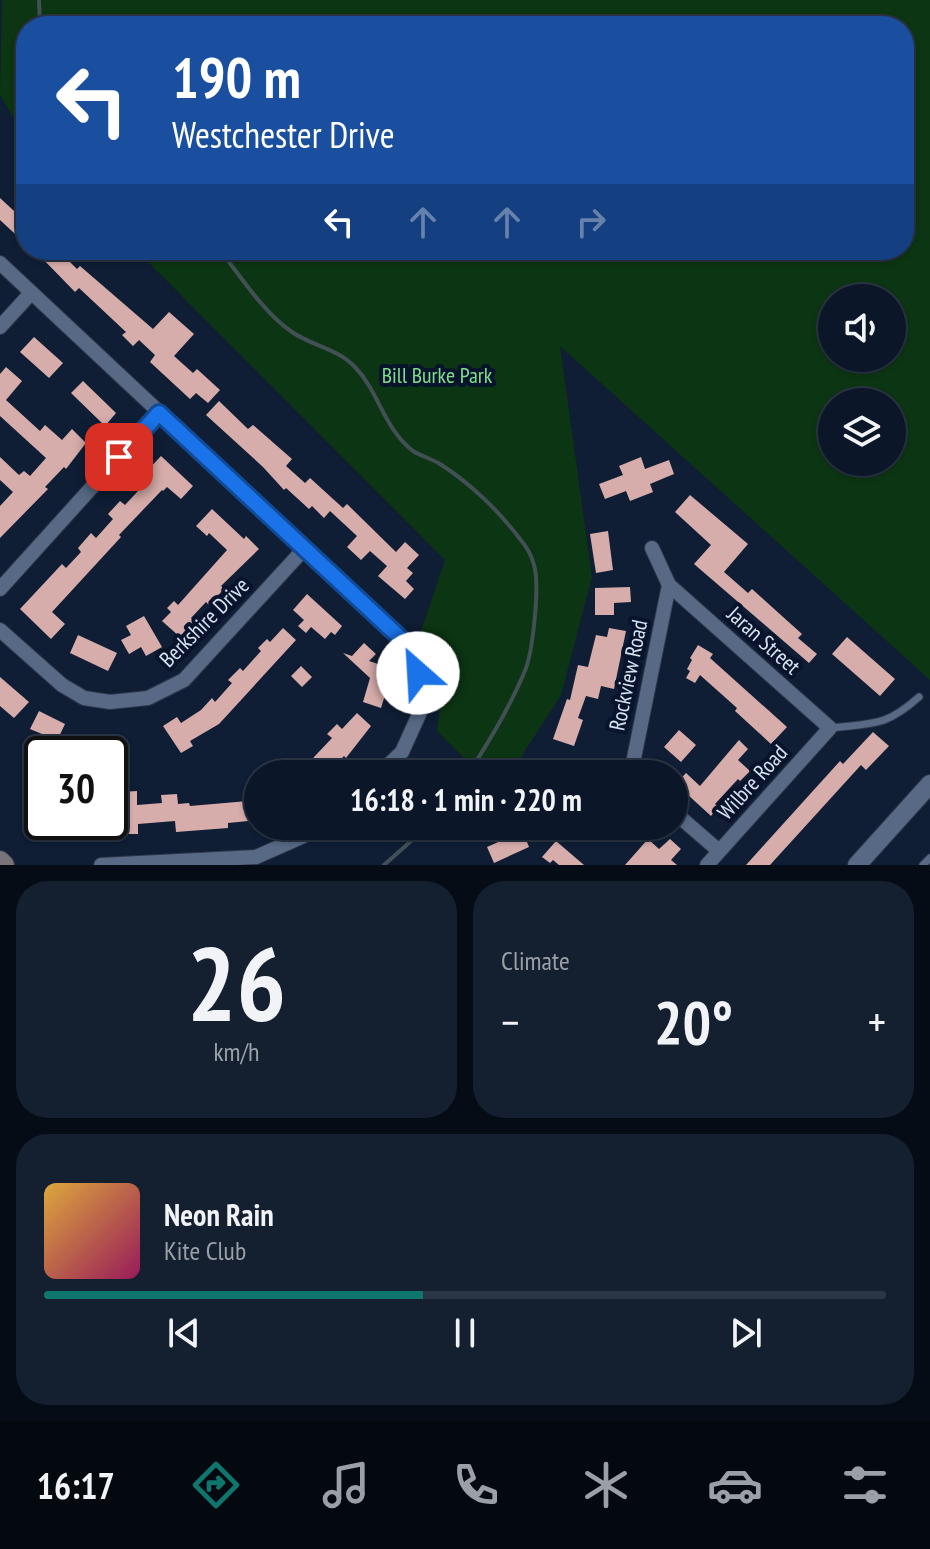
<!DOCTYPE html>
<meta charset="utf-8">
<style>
:root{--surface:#0b1628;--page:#141f30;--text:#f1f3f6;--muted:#9a9fa8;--line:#2b3545;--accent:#0f766e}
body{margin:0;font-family:"PT Sans Narrow",sans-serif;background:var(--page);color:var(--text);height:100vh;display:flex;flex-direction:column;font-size:30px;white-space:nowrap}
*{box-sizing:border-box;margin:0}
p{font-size:26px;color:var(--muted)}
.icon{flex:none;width:44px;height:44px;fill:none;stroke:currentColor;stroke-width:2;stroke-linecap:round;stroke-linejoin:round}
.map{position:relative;height:865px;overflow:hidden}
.panel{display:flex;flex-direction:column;gap:16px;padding:16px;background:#060c16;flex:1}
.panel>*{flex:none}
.banner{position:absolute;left:16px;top:16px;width:898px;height:244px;border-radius:32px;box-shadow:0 2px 6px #0004,0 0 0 2px var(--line);background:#1a4fa0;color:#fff;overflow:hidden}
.tools{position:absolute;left:818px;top:284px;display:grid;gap:16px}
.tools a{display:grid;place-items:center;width:88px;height:88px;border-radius:50%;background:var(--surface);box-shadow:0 2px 6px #0004,0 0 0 2px var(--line);font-size:40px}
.speed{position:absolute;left:24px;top:736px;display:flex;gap:16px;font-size:40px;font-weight:700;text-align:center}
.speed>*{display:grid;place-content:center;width:104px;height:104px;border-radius:50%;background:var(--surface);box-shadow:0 2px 6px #0004,0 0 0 2px var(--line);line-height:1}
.speed .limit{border:4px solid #111;border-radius:12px;background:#fff;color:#111}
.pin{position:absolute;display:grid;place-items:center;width:68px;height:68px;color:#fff;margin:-34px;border-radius:16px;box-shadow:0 4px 12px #0006}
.me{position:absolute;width:88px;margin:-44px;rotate:334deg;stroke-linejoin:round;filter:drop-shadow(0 0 6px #0008)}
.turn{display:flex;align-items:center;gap:28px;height:168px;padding:0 24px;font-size:36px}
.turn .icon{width:104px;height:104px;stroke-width:2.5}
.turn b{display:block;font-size:56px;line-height:68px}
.lanes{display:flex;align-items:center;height:76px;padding:0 24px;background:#0003;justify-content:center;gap:40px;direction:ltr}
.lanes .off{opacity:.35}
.big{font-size:60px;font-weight:600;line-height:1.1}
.panel .widget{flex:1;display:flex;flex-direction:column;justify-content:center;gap:12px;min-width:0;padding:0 28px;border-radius:32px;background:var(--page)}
.panel .dial{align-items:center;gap:0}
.dial b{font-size:104px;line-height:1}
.song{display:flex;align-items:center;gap:24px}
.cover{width:96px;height:96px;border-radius:12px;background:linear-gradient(135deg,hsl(40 70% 55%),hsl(330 70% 35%))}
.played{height:8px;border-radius:4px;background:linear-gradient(90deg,var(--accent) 45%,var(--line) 45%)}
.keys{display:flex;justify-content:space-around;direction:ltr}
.heat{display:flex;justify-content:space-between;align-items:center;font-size:44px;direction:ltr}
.panel .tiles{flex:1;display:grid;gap:16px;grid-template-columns:1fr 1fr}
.widget:last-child{grid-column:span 2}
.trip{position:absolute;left:244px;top:760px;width:444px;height:80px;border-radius:40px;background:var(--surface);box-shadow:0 2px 6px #0004,0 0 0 2px var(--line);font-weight:600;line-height:80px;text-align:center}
.dock{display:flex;height:128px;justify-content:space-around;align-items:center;background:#040910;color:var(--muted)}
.dock .icon{width:56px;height:56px}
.dock .selected{color:var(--accent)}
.dock b{font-size:36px;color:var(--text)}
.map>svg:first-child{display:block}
.green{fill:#0c3513;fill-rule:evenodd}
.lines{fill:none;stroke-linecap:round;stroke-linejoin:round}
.stream{stroke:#424f55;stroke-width:4}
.building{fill:#d7adab}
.service-casing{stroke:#2f374b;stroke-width:9}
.minor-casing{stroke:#2f374b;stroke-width:16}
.tertiary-casing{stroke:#2f374b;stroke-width:20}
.secondary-casing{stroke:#2f374b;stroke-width:22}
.service{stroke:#576984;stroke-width:7}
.minor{stroke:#576984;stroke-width:14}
.tertiary{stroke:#576984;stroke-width:18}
.secondary{stroke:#787477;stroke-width:20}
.route-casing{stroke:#114b97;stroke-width:20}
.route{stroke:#1a73e8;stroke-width:14}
.labels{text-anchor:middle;stroke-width:8;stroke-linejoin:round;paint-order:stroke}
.park-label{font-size:22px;fill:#80df8a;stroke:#07142b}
.street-label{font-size:22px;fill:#d7e1f1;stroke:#07142b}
</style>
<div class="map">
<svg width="930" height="865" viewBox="0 0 930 865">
<rect width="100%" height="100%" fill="#0f1e35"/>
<path class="green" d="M 2,0 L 930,0 L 930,680 L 560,346 L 592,577 L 561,695 L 510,774 L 480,774 L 437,731 L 442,690 L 418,640 L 445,560 L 136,250 L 904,250 L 904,26 L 26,26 L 26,139 L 0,95 ZM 892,298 L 892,358 L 832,358 L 832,298 ZM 832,402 L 892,402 L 892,462 L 832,462 Z"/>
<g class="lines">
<path class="stream" d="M 39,0 L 40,26
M 220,250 C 240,276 265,314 292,332 C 312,346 337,348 355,367 C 379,392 384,429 413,451 C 421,456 432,459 440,464 C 470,483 499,511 520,539 C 526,546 532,557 534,565 C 540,585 533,654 524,673 C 509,709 489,742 468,774
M 384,865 L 428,826"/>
</g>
<path class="building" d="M 0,198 L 26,222 L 26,244 L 0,220 Z
M 45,250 L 58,250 L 77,269 L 80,266 L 153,329 L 169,312 L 194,334 L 174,356 L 193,373 L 197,369 L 220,390 L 208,403 L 196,393 L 190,399 L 150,362 L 155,355 L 139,340 L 133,346 L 122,335 L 126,332 L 79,288 L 75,292 L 40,256 Z
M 34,337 L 63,363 L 49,378 L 20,352 Z
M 6,367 L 22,381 L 6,400 L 40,431 L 45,425 L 62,440 L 72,429 L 86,443 L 66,469 L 64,467 L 45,487 L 48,489 L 0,538 L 0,506 L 13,492 L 0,480 L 0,457 L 19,475 L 24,471 L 30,476 L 46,458 L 0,416 L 0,374 Z
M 83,381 L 116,413 L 105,426 L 71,393 Z
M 219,401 L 248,429 L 253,425 L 292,459 L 286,466 L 305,483 L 310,478 L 343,508 L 347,504 L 396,552 L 405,542 L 419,555 L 407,568 L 413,573 L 406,581 L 414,589 L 405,599 L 378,576 L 387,566 L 370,551 L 361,560 L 347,547 L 357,536 L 330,511 L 324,518 L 312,506 L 309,509 L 286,488 L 284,490 L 263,467 L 206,415 Z
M 161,456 L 193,486 L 181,499 L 167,487 L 163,491 L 162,490 L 119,535 L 121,537 L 52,612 L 65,624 L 51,639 L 20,609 L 62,564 L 66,568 L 81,552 L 78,548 L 91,533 L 96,538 L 113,519 L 108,514 L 120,501 L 125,505 L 150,478 L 145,473 Z
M 641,457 L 645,469 L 669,460 L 674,474 L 650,484 L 653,492 L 630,501 L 626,491 L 605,499 L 599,484 L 623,475 L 619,466 Z
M 690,495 L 748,544 L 724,572 L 748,593 L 752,589 L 802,634 L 798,638 L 817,654 L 809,663 L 694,564 L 711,545 L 675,512 Z
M 212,509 L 244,539 L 246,536 L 259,549 L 221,586 L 224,589 L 209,605 L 206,602 L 191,618 L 194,622 L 180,637 L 162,621 L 171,612 L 167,608 L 174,601 L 178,605 L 227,550 L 209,533 L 207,536 L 196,526 Z
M 608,531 L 613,570 L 596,573 L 590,534 Z
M 630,587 L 631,602 L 614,603 L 614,615 L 595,615 L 595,588 Z
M 307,594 L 342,626 L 335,635 L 331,632 L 325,639 L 311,627 L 306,633 L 298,626 L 304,620 L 293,610 Z
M 144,616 L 162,647 L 146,656 L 141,647 L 129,654 L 121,640 L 131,635 L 126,626 Z
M 283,628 L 296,640 L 219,724 L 190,741 L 193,746 L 181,753 L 163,726 L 177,717 L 181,723 L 201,710 L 212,698 L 215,702 L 232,683 L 228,680 L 240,668 L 243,671 L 261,651 L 258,648 L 267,639 L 270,642 Z
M 609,628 L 626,631 L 614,689 L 601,686 L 598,699 L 586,696 L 578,718 L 583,720 L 574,746 L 553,739 L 567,699 L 570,700 L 578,665 L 588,667 L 596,635 L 607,637 Z
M 78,635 L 117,653 L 108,671 L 70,653 Z
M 847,637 L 895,679 L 880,696 L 832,654 Z
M 364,643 L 376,654 L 369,661 L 393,669 L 381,708 L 363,702 L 370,678 L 343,653 L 352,656 Z
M 698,645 L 713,654 L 710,658 L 787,727 L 771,744 L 735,711 L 737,708 L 700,675 L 695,683 L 686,678 L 690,671 L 687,669 L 692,660 L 690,658 Z
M 301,666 L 312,677 L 302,687 L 291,676 Z
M 0,677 L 29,702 L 14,718 L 0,706 Z
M 39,711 L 65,724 L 54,747 L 39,740 L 42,734 L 30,729 Z
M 357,713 L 371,726 L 346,758 L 344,756 L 327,774 L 298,774 L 332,738 L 327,734 L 337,724 L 342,729 Z
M 679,730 L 696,745 L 681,762 L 664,747 Z
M 873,732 L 889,746 L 866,770 L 861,765 L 770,865 L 746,865 L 840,761 L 843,764 Z
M 739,740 L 748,749 L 738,760 L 750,771 L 740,781 L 738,779 L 715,804 L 718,807 L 711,816 L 676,784 L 686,773 L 700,786 Z
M 110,783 L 120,783 L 121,792 L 137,791 L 137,805 L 162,803 L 161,795 L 177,794 L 178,804 L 189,803 L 190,806 L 248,801 L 258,796 L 258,820 L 228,823 L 228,828 L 176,832 L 175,821 L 138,824 L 138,834 L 121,834 L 120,828 L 110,828 Z
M 513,829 L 516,835 L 523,832 L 529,847 L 494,863 L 487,847 L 505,839 L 502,834 Z
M 648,839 L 659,849 L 670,839 L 681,849 L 671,860 L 677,865 L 625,865 Z
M 556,841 L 584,865 L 559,865 L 553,860 L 550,863 L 542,857 Z"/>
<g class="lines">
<defs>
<path id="service" d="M 830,728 C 874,723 885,727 919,697
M 923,865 L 930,858"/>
<path id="minor" d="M 0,263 L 410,647 L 426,699 L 402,752 L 379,774
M 0,327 L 31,293
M 652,548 L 669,585 L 830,728 L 707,865
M 0,589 L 159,413
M 0,630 L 62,685 L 84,698 L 110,702 L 148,698 L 184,680 L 305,548
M 637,774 L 634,758 L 669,585
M 674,812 L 719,851
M 101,865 L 256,857 L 326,826"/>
<path id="tertiary" d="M 857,865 L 930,784"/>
<path id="secondary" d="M 0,861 L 4,865"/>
</defs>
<use href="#service" class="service-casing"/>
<use href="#minor" class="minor-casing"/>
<use href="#tertiary" class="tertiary-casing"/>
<use href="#secondary" class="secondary-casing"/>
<use href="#service" class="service"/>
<use href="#minor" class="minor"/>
<use href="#tertiary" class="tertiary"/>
<use href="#secondary" class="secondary"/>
</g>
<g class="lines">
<defs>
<path id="route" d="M 119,457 L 159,413 L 410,647 L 418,673"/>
</defs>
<use href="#route" class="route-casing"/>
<use href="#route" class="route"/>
</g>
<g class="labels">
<g class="park-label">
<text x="437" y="383">Bill Burke Park</text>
</g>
<g class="street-label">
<text transform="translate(204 622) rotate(-45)" y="8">Berkshire Drive</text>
<text transform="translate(764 640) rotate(42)" y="8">Jaran Street</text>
<text transform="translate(628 675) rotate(-78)" y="8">Rockview Road</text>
<text transform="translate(752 782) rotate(-48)" y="8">Wilbre Road</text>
</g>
</g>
</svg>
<div class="tools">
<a><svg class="icon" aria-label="sound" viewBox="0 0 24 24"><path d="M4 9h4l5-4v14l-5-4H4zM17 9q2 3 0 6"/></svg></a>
<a><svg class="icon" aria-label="layers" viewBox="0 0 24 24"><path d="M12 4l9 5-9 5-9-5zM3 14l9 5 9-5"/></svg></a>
</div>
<div class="speed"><div class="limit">30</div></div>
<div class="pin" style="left:119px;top:457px;background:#d93025"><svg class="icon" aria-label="arrive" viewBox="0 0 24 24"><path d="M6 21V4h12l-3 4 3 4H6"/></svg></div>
<svg class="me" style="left:418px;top:673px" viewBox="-20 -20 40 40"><circle r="19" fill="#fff"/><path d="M0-13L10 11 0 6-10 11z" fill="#1a73e8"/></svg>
<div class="trip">16:18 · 1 min · 220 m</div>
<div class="banner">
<div class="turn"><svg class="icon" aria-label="left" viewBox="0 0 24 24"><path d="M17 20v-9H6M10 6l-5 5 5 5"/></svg><div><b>190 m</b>Westchester Drive</div></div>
<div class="lanes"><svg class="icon" aria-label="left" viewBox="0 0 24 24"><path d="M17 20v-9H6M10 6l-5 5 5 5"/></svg><svg class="icon off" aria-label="ahead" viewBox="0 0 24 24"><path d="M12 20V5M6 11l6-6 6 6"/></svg><svg class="icon off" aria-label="ahead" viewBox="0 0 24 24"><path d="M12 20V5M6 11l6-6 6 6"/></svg><svg class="icon off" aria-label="right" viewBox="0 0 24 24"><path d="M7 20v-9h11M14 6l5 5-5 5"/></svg></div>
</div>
</div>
<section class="panel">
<div class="tiles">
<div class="widget dial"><b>26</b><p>km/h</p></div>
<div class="widget"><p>Climate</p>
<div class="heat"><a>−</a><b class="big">20°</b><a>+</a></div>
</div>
<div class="widget">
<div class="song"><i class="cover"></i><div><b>Neon Rain</b><p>Kite Club</p></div></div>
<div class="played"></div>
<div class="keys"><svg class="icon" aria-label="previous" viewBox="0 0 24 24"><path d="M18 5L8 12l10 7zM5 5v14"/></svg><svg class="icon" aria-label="pause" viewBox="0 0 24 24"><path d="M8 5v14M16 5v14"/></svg><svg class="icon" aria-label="next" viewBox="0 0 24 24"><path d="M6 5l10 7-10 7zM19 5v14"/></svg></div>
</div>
</div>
</section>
<nav class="dock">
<b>16:17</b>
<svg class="icon selected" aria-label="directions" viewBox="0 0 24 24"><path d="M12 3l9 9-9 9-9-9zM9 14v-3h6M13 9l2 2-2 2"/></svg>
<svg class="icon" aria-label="music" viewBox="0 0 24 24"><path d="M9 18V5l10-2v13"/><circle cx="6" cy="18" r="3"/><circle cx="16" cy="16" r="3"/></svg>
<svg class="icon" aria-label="phone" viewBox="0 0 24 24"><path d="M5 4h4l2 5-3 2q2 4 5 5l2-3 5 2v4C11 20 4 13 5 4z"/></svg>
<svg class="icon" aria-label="climate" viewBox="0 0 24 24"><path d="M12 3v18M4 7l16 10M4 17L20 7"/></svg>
<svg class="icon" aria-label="car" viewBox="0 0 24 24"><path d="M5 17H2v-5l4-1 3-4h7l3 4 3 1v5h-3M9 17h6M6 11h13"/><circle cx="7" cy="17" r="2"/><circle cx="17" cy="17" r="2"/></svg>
<svg class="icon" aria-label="filters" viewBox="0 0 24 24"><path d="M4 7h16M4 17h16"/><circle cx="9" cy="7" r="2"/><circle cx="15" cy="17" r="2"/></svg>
</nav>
